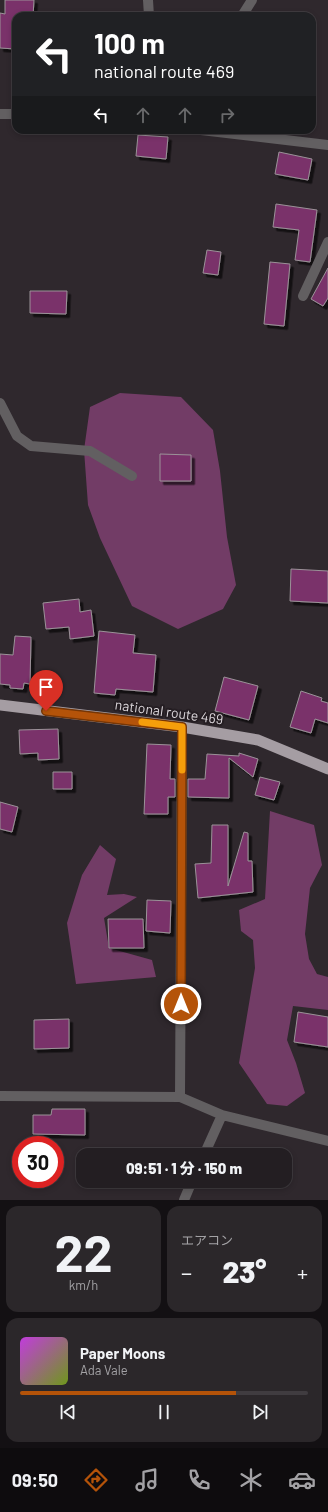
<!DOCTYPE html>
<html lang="ja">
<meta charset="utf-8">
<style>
:root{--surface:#231e22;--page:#2b272a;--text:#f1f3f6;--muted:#a3a2a5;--line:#403c40;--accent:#b45309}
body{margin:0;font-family:Barlow,"Noto Sans JP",sans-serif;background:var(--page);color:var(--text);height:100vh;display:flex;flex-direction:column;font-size:15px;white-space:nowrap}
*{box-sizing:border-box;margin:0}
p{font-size:13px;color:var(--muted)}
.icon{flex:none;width:22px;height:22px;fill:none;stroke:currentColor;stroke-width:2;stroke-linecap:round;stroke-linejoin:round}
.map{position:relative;height:1200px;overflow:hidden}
.details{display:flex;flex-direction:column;gap:6px;padding:6px;background:#131013;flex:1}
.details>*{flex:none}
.banner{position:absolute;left:12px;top:12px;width:304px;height:122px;border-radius:12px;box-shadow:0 2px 6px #0003,0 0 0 1px var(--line);background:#202124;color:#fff;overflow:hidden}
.speed{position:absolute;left:12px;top:1136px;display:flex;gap:8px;font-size:20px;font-weight:700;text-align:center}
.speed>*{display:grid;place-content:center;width:52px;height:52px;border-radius:50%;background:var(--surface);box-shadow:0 2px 6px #0003,0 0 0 1px var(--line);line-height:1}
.speed .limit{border:6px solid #d22;background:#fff;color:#111}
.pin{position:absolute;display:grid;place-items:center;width:34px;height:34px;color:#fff;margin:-41px -17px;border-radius:50% 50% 50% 0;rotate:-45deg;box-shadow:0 0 4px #0007}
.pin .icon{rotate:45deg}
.me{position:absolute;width:44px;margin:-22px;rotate:0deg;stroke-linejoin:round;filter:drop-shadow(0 0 3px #0008)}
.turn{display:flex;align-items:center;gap:14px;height:84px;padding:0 16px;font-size:18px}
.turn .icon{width:52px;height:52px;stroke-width:2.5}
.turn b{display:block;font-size:28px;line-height:34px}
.lanes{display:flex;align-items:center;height:38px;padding:0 16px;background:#0003;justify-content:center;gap:20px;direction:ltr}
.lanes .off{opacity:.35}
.big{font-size:30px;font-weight:800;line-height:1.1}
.details .tile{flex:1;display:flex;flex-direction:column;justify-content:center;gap:6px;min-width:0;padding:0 14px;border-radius:12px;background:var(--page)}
.details .dial{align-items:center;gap:0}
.dial b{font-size:52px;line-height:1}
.song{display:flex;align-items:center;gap:12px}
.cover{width:48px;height:48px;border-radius:6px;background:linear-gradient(135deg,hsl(290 70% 55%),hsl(80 70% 35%))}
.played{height:4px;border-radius:2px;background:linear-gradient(90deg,var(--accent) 75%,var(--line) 75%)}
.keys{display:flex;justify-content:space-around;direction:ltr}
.heat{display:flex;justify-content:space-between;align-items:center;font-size:22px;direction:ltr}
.details .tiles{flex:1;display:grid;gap:6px;grid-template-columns:1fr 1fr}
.tile:last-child{grid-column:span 2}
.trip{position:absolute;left:76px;top:1148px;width:216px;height:40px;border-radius:12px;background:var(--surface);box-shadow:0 2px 6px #0003,0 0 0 1px var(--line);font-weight:800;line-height:40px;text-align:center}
.dock{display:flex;height:64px;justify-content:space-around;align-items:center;background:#0e0c0e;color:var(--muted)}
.dock .icon{width:28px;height:28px}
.dock .selected{color:var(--accent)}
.dock b{font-size:18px;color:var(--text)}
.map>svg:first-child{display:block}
.green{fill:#723c66}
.building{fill:#7a336b;stroke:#9b9298;filter:url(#shadow)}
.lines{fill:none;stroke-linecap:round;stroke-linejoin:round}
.minor{stroke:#625f61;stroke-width:10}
.trunk{stroke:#a59da3;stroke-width:11}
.route-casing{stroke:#753606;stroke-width:10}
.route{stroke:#b45309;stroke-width:7}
.slow{stroke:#f59e0b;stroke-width:7}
.labels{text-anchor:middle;stroke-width:4;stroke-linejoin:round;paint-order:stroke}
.street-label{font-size:14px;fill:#dbd6da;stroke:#251e23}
</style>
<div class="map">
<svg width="328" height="1200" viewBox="0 0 328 1200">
<defs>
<filter id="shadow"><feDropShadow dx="3.5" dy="3.5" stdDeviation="0" flood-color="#0009"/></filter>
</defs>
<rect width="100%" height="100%" fill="#2f282d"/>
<path class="green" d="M 120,393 L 181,397 L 213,430 L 220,471 L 227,537 L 236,585 L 223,609 L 178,629 L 132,606 L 100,538 L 88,505 L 84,450 L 90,407 Z
M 270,811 L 314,825 L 322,865 L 310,888 L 305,934 L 309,959 L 317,974 L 328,977 L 328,1010 L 293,1006 L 287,1040 L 296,1063 L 305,1093 L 287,1106 L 267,1104 L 239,1063 L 255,968 L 253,940 L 241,931 L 239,910 L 265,899 Z
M 100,845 L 116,859 L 107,895 L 124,894 L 137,897 L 104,918 L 109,948 L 152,960 L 156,977 L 76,984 L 67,923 L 82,875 Z"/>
<path class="building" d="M 5,0 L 34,0 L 33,16 L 16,16 L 16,49 L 0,48 L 0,13 L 5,14 Z
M 138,135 L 168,137 L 166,159 L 136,156 Z
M 279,152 L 312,159 L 308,180 L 275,174 Z
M 276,204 L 317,210 L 310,262 L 295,260 L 299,230 L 273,227 Z
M 207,250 L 221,252 L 218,275 L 203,273 Z
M 270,262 L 290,264 L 284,326 L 264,324 Z
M 328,268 L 328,298 L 323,306 L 311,299 Z
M 30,291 L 67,291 L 66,314 L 30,313 Z
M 160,454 L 191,455 L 191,481 L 160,481 Z
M 291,569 L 328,571 L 328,603 L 290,601 Z
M 79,599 L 80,612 L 91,610 L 94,636 L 70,639 L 69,627 L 46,629 L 43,603 Z
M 99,631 L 135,635 L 133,653 L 156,655 L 153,692 L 116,689 L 115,695 L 94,693 Z
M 15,636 L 31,637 L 30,684 L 24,683 L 23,689 L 10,688 L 10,685 L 0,684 L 0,654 L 13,655 Z
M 224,677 L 258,686 L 249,720 L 215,711 Z
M 301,691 L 322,698 L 321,701 L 328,703 L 328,723 L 315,719 L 311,733 L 290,727 Z
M 58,729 L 59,759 L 38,760 L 38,753 L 20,754 L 19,730 Z
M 147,744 L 171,745 L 170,779 L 175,779 L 175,797 L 168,797 L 168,814 L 144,814 Z
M 239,753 L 258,759 L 253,777 L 229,758 L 229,798 L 188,797 L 188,779 L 205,779 L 207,754 L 239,756 Z
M 53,772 L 72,772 L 72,789 L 53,789 Z
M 260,777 L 280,782 L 274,800 L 255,795 Z
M 0,802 L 18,807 L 12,832 L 0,829 Z
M 212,825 L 228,825 L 228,886 L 244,832 L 248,833 L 248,861 L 252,861 L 253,892 L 198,898 L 195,864 L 211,863 Z
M 147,900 L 171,901 L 170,933 L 146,931 Z
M 108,919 L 143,919 L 144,948 L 109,948 Z
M 298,1012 L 328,1017 L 328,1047 L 294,1042 Z
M 69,1019 L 69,1048 L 34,1049 L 34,1020 Z
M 52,1109 L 85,1109 L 85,1135 L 33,1134 L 33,1115 L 51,1115 Z"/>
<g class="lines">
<path class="minor" d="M 148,0 L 149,16
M 242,16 L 252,0
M 0,114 L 16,114
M 201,130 L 328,145
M 303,296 L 328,242
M 0,403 L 17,436 L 31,446 L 90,451 L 132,476
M 0,1096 L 180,1097 L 222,1115 L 328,1141
M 180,1097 L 182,727
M 204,1155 L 222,1115
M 184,1200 L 192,1181"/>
<path class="trunk" d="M 0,705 L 182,727 L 258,740 L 328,769"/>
</g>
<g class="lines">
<defs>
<path id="route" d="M 46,711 L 182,727 L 181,1004"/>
</defs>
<use href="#route" class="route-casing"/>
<use href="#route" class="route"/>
<path class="slow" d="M 142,722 L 182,727 L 182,770"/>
</g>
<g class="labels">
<g class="street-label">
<text transform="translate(169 712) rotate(8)" y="5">national route 469</text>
</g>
</g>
</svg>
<div class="speed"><div class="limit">30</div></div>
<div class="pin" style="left:46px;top:711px;background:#d93025"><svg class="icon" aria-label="arrive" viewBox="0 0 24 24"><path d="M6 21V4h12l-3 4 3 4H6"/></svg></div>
<svg class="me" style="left:181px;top:1004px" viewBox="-20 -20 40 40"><circle r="17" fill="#b45309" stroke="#fff" stroke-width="3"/><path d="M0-11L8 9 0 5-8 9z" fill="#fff"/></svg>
<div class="trip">09:51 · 1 分 · 150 m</div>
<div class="banner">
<div class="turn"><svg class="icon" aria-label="left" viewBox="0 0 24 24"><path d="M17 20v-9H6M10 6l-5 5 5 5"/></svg><div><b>100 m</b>national route 469</div></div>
<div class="lanes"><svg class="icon" aria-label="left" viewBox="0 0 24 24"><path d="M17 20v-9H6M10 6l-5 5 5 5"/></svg><svg class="icon off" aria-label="ahead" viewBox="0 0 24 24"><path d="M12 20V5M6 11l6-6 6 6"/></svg><svg class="icon off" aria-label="ahead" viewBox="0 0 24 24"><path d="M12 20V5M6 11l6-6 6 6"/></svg><svg class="icon off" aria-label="right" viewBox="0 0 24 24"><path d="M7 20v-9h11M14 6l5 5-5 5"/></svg></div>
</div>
</div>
<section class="details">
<div class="tiles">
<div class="tile dial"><b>22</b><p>km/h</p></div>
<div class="tile"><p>エアコン</p>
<div class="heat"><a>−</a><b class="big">23°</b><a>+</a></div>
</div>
<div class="tile">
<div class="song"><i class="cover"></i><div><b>Paper Moons</b><p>Ada Vale</p></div></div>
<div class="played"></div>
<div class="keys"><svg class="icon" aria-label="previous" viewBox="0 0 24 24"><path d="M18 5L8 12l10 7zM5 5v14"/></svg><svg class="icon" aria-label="pause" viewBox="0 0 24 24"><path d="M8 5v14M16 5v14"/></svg><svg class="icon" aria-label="next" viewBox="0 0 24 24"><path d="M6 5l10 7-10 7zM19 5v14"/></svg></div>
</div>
</div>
</section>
<nav class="dock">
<b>09:50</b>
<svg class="icon selected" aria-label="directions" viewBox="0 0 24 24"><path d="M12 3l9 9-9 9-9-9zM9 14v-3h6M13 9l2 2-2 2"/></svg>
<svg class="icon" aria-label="music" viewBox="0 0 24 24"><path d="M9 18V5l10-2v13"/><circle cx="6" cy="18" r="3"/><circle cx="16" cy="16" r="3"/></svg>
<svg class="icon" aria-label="phone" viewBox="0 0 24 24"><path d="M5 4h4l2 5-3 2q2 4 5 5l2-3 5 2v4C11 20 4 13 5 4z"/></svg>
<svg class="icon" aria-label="climate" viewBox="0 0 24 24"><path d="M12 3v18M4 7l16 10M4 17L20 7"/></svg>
<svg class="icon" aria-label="car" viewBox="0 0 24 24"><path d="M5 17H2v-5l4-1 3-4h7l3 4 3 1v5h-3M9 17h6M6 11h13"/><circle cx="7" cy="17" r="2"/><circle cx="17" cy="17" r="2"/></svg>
</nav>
